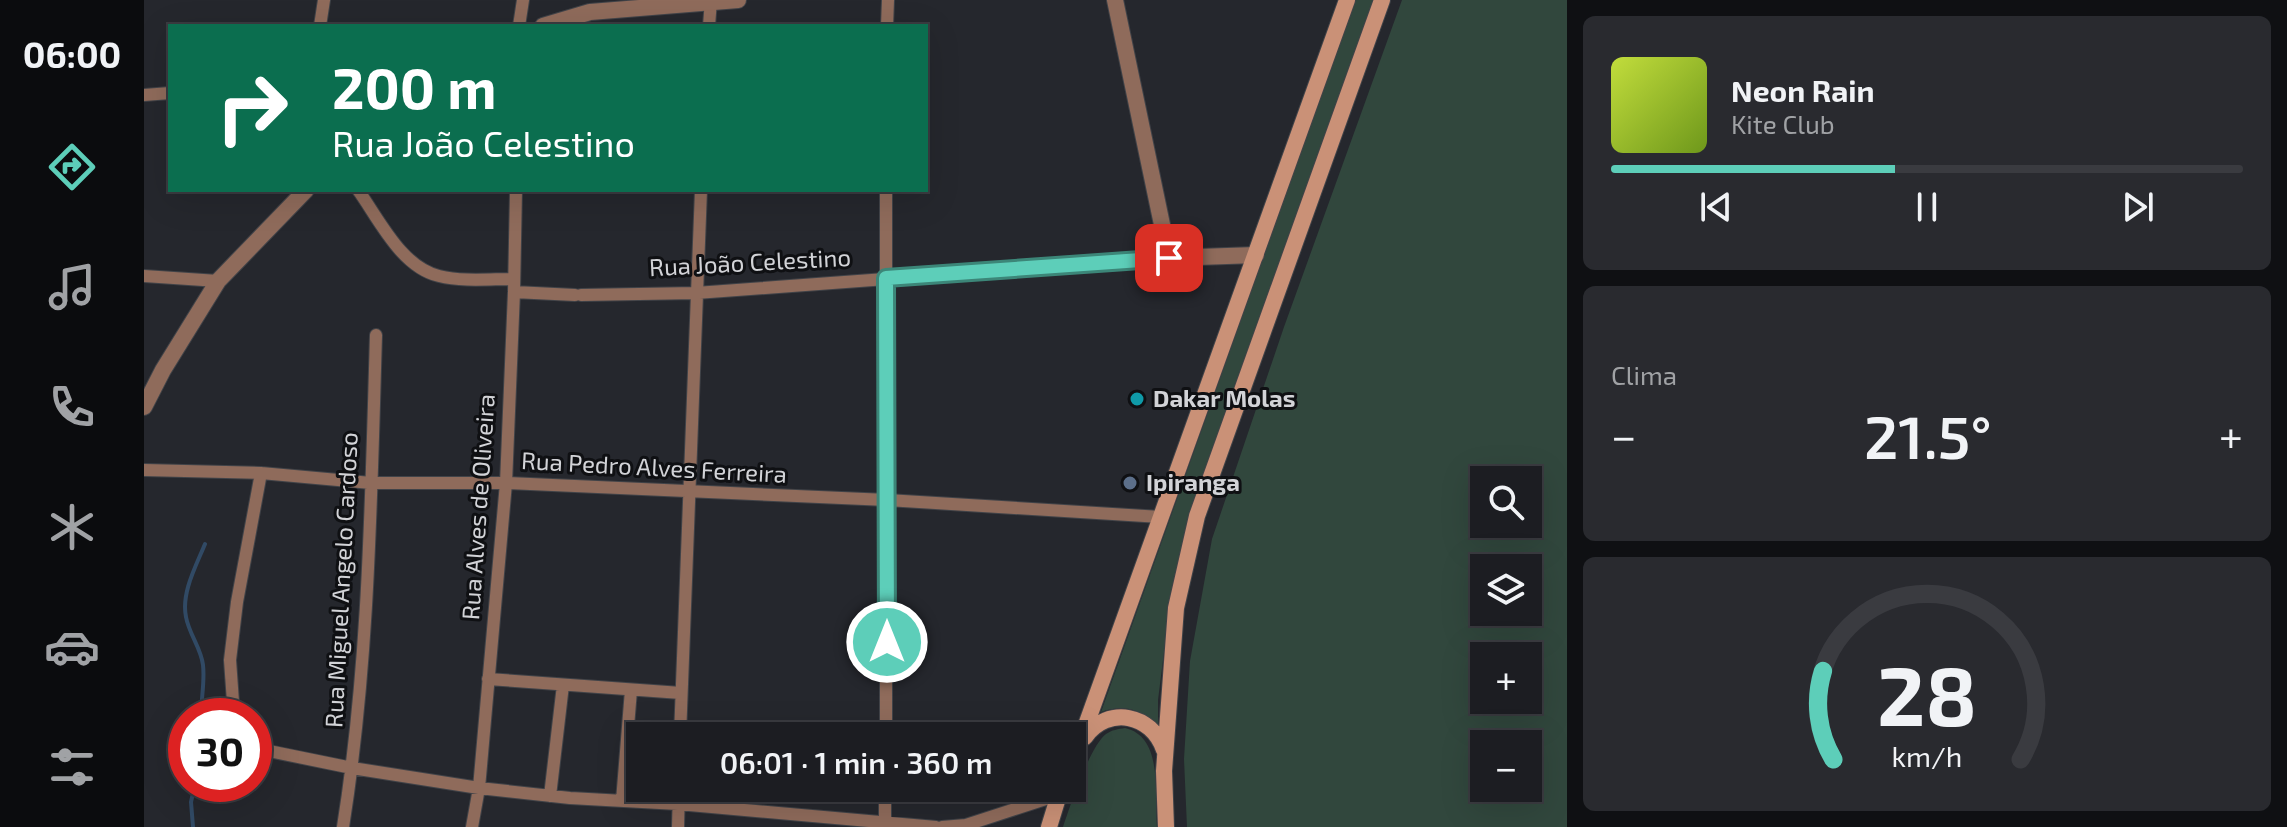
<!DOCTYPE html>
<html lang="pt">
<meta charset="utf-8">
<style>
:root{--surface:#1c1d22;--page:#292a2f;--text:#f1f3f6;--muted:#a0a2a5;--line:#3a3b40;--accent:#5dceb9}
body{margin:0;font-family:"Exo 2",sans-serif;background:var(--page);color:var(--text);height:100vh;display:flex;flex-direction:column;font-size:30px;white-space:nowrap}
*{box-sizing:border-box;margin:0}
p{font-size:26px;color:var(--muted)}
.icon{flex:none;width:44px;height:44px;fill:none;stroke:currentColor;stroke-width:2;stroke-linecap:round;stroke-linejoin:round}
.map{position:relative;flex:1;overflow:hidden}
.sheet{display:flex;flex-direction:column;gap:16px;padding:16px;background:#0f1013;width:720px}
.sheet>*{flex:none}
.guide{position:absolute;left:24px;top:24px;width:760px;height:168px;border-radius:0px;box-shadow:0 8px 32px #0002,0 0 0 2px var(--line);background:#0b6e4f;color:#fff;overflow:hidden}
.tools{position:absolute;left:1326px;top:466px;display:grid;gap:16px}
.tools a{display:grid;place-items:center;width:72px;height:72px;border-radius:0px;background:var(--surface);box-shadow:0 8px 32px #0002,0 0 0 2px var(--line);font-size:40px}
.speed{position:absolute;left:24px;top:698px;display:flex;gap:16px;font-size:40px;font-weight:700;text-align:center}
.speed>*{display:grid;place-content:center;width:104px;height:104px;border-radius:50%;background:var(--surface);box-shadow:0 8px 32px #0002,0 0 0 2px var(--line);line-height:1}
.speed .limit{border:12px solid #d22;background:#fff;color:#111}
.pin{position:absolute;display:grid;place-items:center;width:68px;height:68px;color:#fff;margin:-34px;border-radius:16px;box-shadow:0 4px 12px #0006}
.me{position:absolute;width:88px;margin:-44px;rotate:0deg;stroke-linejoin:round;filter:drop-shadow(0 0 6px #0008)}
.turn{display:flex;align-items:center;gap:28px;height:168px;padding:0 32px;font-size:36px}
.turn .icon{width:104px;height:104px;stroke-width:2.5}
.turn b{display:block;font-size:56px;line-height:68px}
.big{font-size:60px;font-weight:600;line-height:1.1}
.sheet .widget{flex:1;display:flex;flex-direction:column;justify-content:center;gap:12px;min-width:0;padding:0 28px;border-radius:12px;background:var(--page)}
.sheet .dial{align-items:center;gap:0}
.dial svg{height:208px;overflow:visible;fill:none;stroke:var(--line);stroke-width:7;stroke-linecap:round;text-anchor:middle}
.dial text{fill:var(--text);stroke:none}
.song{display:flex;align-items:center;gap:24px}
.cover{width:96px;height:96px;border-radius:12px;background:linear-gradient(135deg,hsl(70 70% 55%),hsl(80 70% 35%))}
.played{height:8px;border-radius:4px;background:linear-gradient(90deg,var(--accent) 45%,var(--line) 45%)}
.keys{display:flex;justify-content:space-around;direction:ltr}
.heat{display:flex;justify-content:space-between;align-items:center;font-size:44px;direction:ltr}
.trip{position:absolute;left:482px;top:722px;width:460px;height:80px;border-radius:0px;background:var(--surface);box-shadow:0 8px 32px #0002,0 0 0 2px var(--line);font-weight:600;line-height:80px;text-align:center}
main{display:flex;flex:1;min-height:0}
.menu{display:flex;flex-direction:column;width:144px;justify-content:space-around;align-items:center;background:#0b0c0e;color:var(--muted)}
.menu .icon{width:56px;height:56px}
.menu .active{color:var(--accent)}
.menu b{font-size:36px;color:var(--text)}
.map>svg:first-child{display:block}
.green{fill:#31473d;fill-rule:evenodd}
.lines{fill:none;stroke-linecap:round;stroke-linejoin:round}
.stream{stroke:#314a65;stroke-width:4}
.minor-casing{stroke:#414348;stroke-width:14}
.tertiary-casing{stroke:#414348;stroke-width:18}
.secondary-casing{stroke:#414348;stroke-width:18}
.minor{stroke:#8f6b5b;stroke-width:12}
.tertiary{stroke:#8f6b5b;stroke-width:16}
.secondary{stroke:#ca9177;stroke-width:16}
.route-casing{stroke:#3c8678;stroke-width:20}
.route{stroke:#5dceb9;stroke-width:14}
.culture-dot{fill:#0f9aa8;stroke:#0f1013;stroke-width:3}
.service-dot{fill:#5c6f8a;stroke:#0f1013;stroke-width:3}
.labels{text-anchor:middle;stroke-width:6;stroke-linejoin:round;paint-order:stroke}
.street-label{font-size:24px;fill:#d2d3d7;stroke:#0f1013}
.poi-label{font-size:24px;font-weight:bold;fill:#d2d3d7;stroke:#0f1013;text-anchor:start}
</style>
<main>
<nav class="menu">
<b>06:00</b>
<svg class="icon active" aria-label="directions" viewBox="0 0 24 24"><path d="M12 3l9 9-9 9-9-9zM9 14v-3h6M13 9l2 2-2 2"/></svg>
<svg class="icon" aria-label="music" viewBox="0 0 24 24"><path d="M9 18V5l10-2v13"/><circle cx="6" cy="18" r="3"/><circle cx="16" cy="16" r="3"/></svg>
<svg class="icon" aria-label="phone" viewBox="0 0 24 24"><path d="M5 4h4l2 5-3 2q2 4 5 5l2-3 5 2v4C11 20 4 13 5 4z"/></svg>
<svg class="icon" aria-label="climate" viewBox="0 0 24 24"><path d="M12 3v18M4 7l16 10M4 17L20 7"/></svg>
<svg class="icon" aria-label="car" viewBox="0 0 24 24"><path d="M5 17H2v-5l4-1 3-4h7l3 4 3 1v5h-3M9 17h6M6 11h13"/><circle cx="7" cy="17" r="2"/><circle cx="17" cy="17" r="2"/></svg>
<svg class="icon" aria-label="filters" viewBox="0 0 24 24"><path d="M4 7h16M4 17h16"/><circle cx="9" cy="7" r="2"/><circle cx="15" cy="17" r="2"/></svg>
</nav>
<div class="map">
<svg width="1423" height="827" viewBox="0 0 1423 827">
<rect width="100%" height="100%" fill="#25272d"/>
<path class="green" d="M 1211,0 L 1230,0 L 1069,449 L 1025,612 L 1014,700 L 1014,726 C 998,709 979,704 957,712 Z
M 1258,0 L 1423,0 L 1423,827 L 1043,827 L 1040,759 L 1046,661 L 1068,539 L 1140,327 ZM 1384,480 L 1384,524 L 1340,524 L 1340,480 ZM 1384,568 L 1384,612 L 1340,612 L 1340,568 ZM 1384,656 L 1384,700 L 1340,700 L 1340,656 ZM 1384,744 L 1384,788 L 1340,788 L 1340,744 Z
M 981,728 C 1020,737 1010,794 1013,827 L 919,827 C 926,806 946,746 962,734 C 968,730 974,729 981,728 Z"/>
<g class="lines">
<path class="stream" d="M 57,716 C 57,699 61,682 59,665 C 57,648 45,634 42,617 C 37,593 52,566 61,544
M 49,827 L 47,802 L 51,784"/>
<defs>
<path id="minor" d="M 176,26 L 180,0
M 375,26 L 379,0
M 565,26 L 567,0
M 743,26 L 744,0
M 0,95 L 26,93
M 214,190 C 235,219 257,267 295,276 C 319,282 346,279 370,279
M 0,276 L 74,281
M 370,292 L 431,295
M 437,295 L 552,293 L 1025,258
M 0,470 L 117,473 L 227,483 L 362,483 L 743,500 L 1017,517
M 344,679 L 537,693
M 90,716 L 86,660 L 93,602 L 117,473
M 536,736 L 557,190
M 742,736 L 742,190
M 110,748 L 208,768 L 335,788 L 426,798 L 534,804 L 792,827
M 406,796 L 419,685
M 478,801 L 487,690
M 199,827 C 225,664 227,499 232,335
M 328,827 L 335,788 L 362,483 L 370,292 L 372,190
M 534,827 L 535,788
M 741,827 L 741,788
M 798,827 L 822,825 L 914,795"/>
<path id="tertiary" d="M 971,0 L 1025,258 L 1112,255
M 399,26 L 446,12 L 594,0
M 0,407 L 19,370 L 74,281 L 162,190"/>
<path id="secondary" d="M 941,737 C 964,705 1008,714 1020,750
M 928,764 L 1203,0
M 905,827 L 917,788
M 1022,827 L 1020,771 L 1032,608 L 1053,516 L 1238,0"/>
</defs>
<use href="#minor" class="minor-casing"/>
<use href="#tertiary" class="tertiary-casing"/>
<use href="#secondary" class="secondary-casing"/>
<use href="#minor" class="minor"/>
<use href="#tertiary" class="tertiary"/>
<use href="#secondary" class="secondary"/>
</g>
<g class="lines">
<defs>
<path id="route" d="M 743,642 L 742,278 L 1025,258"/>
</defs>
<use href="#route" class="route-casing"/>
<use href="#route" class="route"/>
</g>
<circle class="culture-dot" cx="993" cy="399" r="8"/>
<circle class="service-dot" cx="986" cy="483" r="8"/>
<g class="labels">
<g class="street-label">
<text transform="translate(606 263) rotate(-3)" y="8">Rua João Celestino</text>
<text transform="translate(510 468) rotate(3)" y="8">Rua Pedro Alves Ferreira</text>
<text transform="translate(335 507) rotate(-86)" y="8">Rua Alves de Oliveira</text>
<text transform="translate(198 580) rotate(-87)" y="8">Rua Miguel Angelo Cardoso</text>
</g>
<g class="poi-label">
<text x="1009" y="407">Dakar Molas</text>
<text x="1002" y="491">Ipiranga</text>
</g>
</g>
</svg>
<div class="tools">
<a><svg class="icon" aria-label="search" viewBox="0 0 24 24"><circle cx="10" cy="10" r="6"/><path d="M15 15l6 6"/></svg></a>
<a><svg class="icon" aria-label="layers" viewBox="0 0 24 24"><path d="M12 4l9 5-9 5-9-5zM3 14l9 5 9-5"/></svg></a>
<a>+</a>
<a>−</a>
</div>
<div class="speed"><div class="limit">30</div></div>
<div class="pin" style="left:1025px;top:258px;background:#d93025"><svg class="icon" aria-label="arrive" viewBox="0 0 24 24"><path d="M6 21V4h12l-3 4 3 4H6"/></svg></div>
<svg class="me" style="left:743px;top:642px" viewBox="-20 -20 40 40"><circle r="17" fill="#5dceb9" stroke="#fff" stroke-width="3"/><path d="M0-11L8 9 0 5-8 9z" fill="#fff"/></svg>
<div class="trip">06:01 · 1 min · 360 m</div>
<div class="guide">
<div class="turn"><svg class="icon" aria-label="right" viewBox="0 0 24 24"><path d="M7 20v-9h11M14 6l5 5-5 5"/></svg><div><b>200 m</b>Rua João Celestino</div></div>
</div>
</div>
<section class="sheet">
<div class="widget">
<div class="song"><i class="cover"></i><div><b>Neon Rain</b><p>Kite Club</p></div></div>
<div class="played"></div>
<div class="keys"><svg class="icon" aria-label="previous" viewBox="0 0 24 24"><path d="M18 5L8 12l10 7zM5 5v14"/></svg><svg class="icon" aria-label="pause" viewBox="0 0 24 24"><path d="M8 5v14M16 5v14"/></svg><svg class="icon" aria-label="next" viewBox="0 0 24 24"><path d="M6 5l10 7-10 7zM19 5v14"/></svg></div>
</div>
<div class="widget"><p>Clima</p>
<div class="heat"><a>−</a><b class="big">21.5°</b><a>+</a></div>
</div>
<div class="widget dial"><svg viewBox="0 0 100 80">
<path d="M14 69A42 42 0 1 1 86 69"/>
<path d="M14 69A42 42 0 0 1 10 35" stroke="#5dceb9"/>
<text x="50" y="56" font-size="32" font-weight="700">28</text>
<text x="50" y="72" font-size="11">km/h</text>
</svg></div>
</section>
</main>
